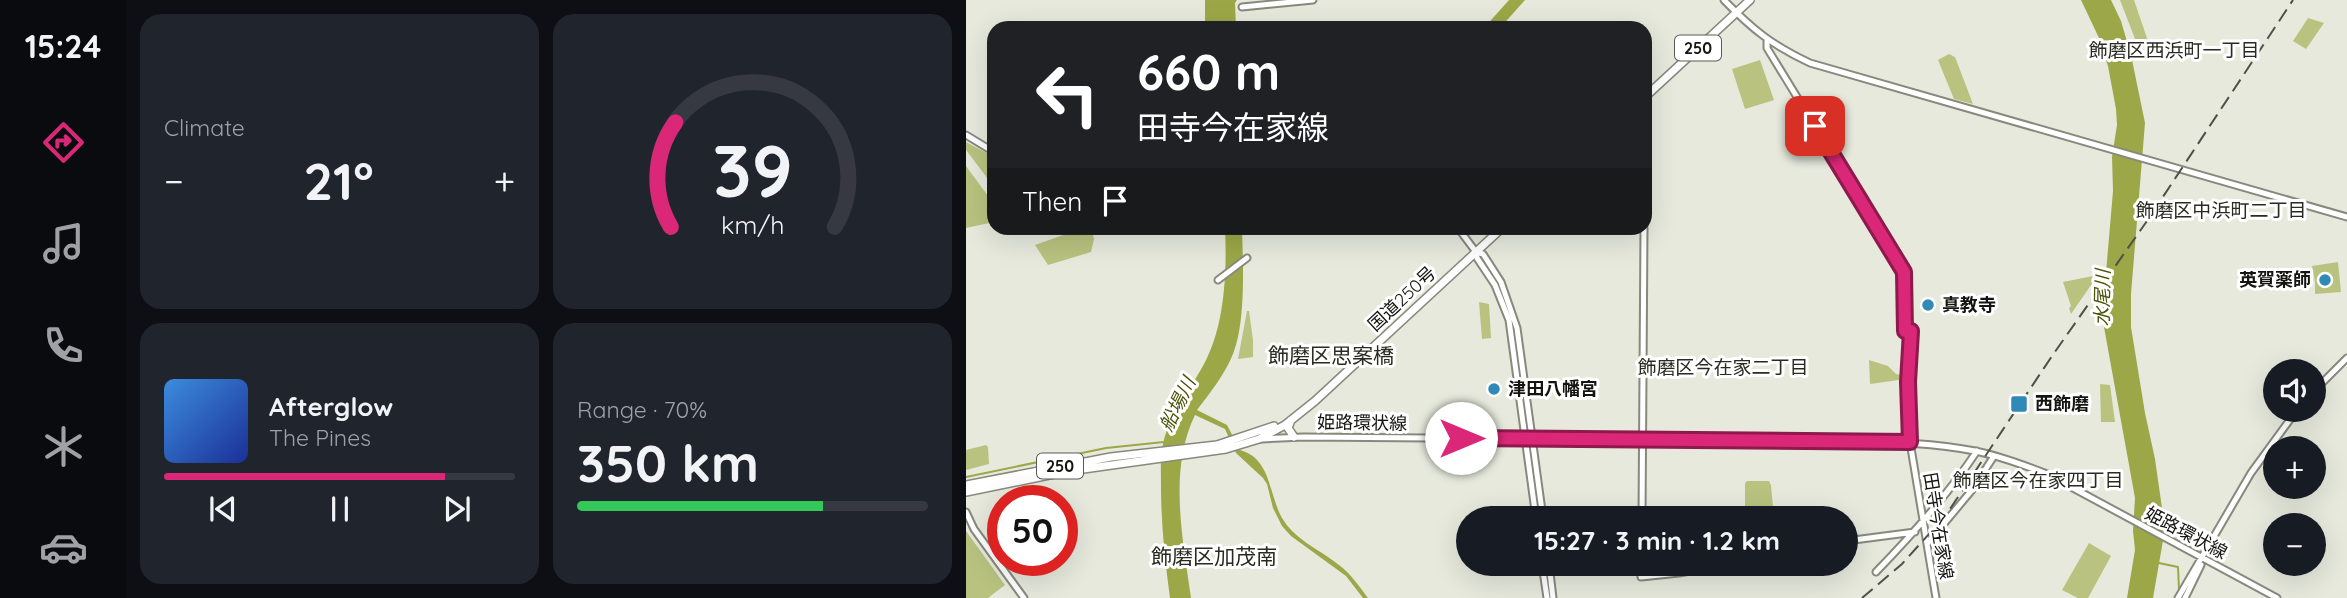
<!DOCTYPE html>
<meta charset="utf-8">
<style>
:root{--surface:#171b24;--page:#20242c;--text:#f1f3f6;--muted:#9ea1a6;--line:#363941;--accent:#db2777}
body{margin:0;font-family:Quicksand,"Noto Sans JP",sans-serif;background:var(--page);color:var(--text);height:100vh;display:flex;flex-direction:column;font-size:26px;white-space:nowrap}
*{box-sizing:border-box;margin:0}
p{font-size:23px;color:var(--muted)}
.icon{flex:none;width:38px;height:38px;fill:none;stroke:currentColor;stroke-width:2;stroke-linecap:round;stroke-linejoin:round}
.map{position:relative;flex:1;overflow:hidden}
.sheet{display:flex;flex-direction:column;gap:14px;padding:14px;background:#0d0f14;width:840px}
.sheet>*{flex:none}
.top-card{position:absolute;left:21px;top:21px;width:665px;height:214px;border-radius:21px;box-shadow:0 7px 28px #0002;background:#202124;color:#fff;overflow:hidden}
.controls{position:absolute;left:1297px;top:359px;display:grid;gap:14px}
.controls a{display:grid;place-items:center;width:63px;height:63px;border-radius:50%;background:var(--surface);box-shadow:0 7px 28px #0002;font-size:35px}
.speed{position:absolute;left:21px;top:485px;display:flex;gap:14px;font-size:35px;font-weight:700;text-align:center}
.speed>*{display:grid;place-content:center;width:91px;height:91px;border-radius:50%;background:var(--surface);box-shadow:0 7px 28px #0002;line-height:1}
.speed .limit{border:10px solid #d22;background:#fff;color:#111}
.pin{position:absolute;display:grid;place-items:center;width:60px;height:60px;color:#fff;margin:-30px;border-radius:14px;box-shadow:0 4px 10px #0006}
.me{position:absolute;width:77px;margin:-38px;rotate:90deg;stroke-linejoin:round;filter:drop-shadow(0 0 5px #0008)}
.turn{display:flex;align-items:center;gap:24px;height:147px;padding:0 35px;font-size:32px}
.turn .icon{width:91px;height:91px;stroke-width:2.5}
.turn b{display:block;font-size:49px;line-height:60px}
.then{display:flex;align-items:center;height:66px;padding:0 35px;background:#0003;gap:14px;font-size:26px}
.big{font-size:52px;font-weight:700;line-height:1.1}
.sheet .widget{flex:1;display:flex;flex-direction:column;justify-content:center;gap:10px;min-width:0;padding:0 24px;border-radius:21px;background:var(--page)}
.sheet .dial{align-items:center;gap:0}
.dial svg{height:182px;overflow:visible;fill:none;stroke:var(--line);stroke-width:7;stroke-linecap:round;text-anchor:middle}
.dial text{fill:var(--text);stroke:none}
.song{display:flex;align-items:center;gap:21px}
.cover{width:84px;height:84px;border-radius:10px;background:linear-gradient(135deg,hsl(210 70% 55%),hsl(230 70% 35%))}
.played{height:7px;border-radius:4px;background:linear-gradient(90deg,var(--accent) 80%,var(--line) 80%)}
.keys{display:flex;justify-content:space-around;direction:ltr}
.heat{display:flex;justify-content:space-between;align-items:center;font-size:38px;direction:ltr}
.charge{height:10px;border-radius:5px;background:linear-gradient(90deg,#34c759 70%,var(--line) 0)}
.sheet .tiles{flex:1;display:grid;gap:14px;grid-template-columns:repeat(2,1fr)}
.trip{position:absolute;left:490px;top:506px;width:402px;height:70px;border-radius:35px;background:var(--surface);box-shadow:0 7px 28px #0002;font-weight:700;line-height:70px;text-align:center}
main{display:flex;flex:1;min-height:0}
.tab-bar{display:flex;flex-direction:column;width:126px;justify-content:space-around;align-items:center;background:#090b0e;color:var(--muted)}
.tab-bar .icon{width:49px;height:49px}
.tab-bar .on{color:var(--accent)}
.tab-bar b{font-size:32px;color:var(--text)}
.map>svg:first-child{display:block}
.green{fill:#b9c37f}
.water{fill:#9ca847}
.lines{fill:none;stroke-linecap:round;stroke-linejoin:round}
.stream{stroke:#9ca847;stroke-width:2}
.secondary-casing{stroke:#87897d;stroke-width:9}
.highway-casing{stroke:#87897d;stroke-width:10}
.secondary{stroke:#fff;stroke-width:5}
.highway{stroke:#fff;stroke-width:7}
.rail{stroke:#4f5049;stroke-width:2;stroke-dasharray:14 7;stroke-linecap:butt}
.route-casing{stroke:#8e194d;stroke-width:18}
.route{stroke:#db2777;stroke-width:12}
.poi-dot{fill:#3189b7;stroke:#fff;stroke-width:2.5}
.labels{text-anchor:middle;stroke-width:6;stroke-linejoin:round;paint-order:stroke}
.shield{fill:#fff;stroke:#5a5a58;stroke-width:2}
.shield-label{font-size:16px;font-weight:bold;fill:#141410}
.poi-label{font-size:18px;font-weight:bold;fill:#141410;stroke:#fff;text-anchor:start}
.street-label{font-size:18px;fill:#141410;stroke:#fff}
.neighbourhood-label{font-size:19px;fill:#292b21;stroke:#fff}
.water-label{font-size:19px;font-style:italic;fill:#4d540b;stroke:#fff}
.quarter-label{font-size:21px;fill:#292b21;stroke:#fff}
</style>
<main>
<nav class="tab-bar">
<b>15:24</b>
<svg class="icon on" aria-label="directions" viewBox="0 0 24 24"><path d="M12 3l9 9-9 9-9-9zM9 14v-3h6M13 9l2 2-2 2"/></svg>
<svg class="icon" aria-label="music" viewBox="0 0 24 24"><path d="M9 18V5l10-2v13"/><circle cx="6" cy="18" r="3"/><circle cx="16" cy="16" r="3"/></svg>
<svg class="icon" aria-label="phone" viewBox="0 0 24 24"><path d="M5 4h4l2 5-3 2q2 4 5 5l2-3 5 2v4C11 20 4 13 5 4z"/></svg>
<svg class="icon" aria-label="climate" viewBox="0 0 24 24"><path d="M12 3v18M4 7l16 10M4 17L20 7"/></svg>
<svg class="icon" aria-label="car" viewBox="0 0 24 24"><path d="M5 17H2v-5l4-1 3-4h7l3 4 3 1v5h-3M9 17h6M6 11h13"/><circle cx="7" cy="17" r="2"/><circle cx="17" cy="17" r="2"/></svg>
</nav>
<section class="sheet">
<div class="tiles">
<div class="widget"><p>Climate</p>
<div class="heat"><a>−</a><b class="big">21°</b><a>+</a></div>
</div>
<div class="widget dial"><svg viewBox="0 0 100 80">
<path d="M14 69A42 42 0 1 1 86 69"/>
<path d="M14 69A42 42 0 0 1 16 23" stroke="#db2777"/>
<text x="50" y="56" font-size="32" font-weight="700">39</text>
<text x="50" y="72" font-size="11">km/h</text>
</svg></div>
<div class="widget">
<div class="song"><i class="cover"></i><div><b>Afterglow</b><p>The Pines</p></div></div>
<div class="played"></div>
<div class="keys"><svg class="icon" aria-label="previous" viewBox="0 0 24 24"><path d="M18 5L8 12l10 7zM5 5v14"/></svg><svg class="icon" aria-label="pause" viewBox="0 0 24 24"><path d="M8 5v14M16 5v14"/></svg><svg class="icon" aria-label="next" viewBox="0 0 24 24"><path d="M6 5l10 7-10 7zM19 5v14"/></svg></div>
</div>
<div class="widget"><p>Range · 70%</p><b class="big">350 km</b><div class="charge"></div></div>
</div>
</section>
<div class="map">
<svg width="1381" height="598" viewBox="0 0 1381 598">
<rect width="100%" height="100%" fill="#e6e9dc"/>
<path class="green" d="M 1154,0 L 1168,0 L 1183,44 L 1175,47 L 1171,44 Z
M 1342,18 L 1358,23 L 1340,49 L 1327,41 Z
M 983,54 L 989,57 L 1007,104 L 988,99 L 972,60 Z
M 794,60 L 808,100 L 779,109 L 766,69 Z
M 0,142 L 28,157 L 28,187 L 0,150 Z
M 0,166 L 28,204 L 28,222 L 0,228 Z
M 117,228 L 125,228 L 128,239 L 125,252 L 82,265 L 69,245 Z
M 1372,262 L 1375,292 L 1349,294 L 1349,282 L 1346,266 Z
M 1132,275 L 1105,314 L 1103,308 L 1105,306 L 1097,282 Z
M 513,302 L 523,304 L 525,338 L 516,339 Z
M 281,311 L 283,311 L 287,340 L 287,357 L 272,359 Z
M 903,360 L 922,366 L 930,374 L 941,376 L 940,379 L 904,384 Z
M 1134,384 L 1144,385 L 1149,422 L 1135,422 Z
M 20,445 L 22,447 L 23,464 L 0,470 L 0,450 Z
M 781,481 L 803,481 L 805,485 L 808,518 L 779,518 L 779,483 Z
M 0,531 L 39,585 L 22,598 L 0,598 Z
M 1123,543 L 1145,556 L 1122,598 L 1112,598 L 1096,590 Z"/>
<path class="water" d="M 239,0 L 271,0 L 269,3 L 270,28 L 239,28 Z
M 543,0 L 559,0 L 534,28 L 518,28 Z
M 1115,0 L 1145,0 L 1155,21 L 1165,55 L 1179,123 L 1165,294 L 1165,327 L 1179,413 L 1189,459 L 1199,529 L 1187,598 L 1161,598 L 1169,550 L 1167,531 L 1169,498 L 1138,327 L 1137,308 L 1147,191 L 1146,157 L 1151,125 L 1150,109 L 1142,66 L 1133,38 Z
M 259,228 L 276,228 C 277,263 280,322 267,354 C 259,374 244,393 231,410 L 261,425 L 274,450 C 307,459 302,498 318,521 C 331,541 356,551 373,565 C 385,574 393,586 402,598 L 397,598 L 380,576 L 325,536 L 316,526 L 307,508 L 301,484 L 297,478 L 270,453 L 259,429 L 229,415 C 202,470 217,540 225,598 L 204,598 C 199,561 195,524 195,486 C 195,472 194,457 197,444 C 204,412 227,387 241,358 C 259,321 261,269 259,228 Z"/>
<g class="lines">
<path class="stream" d="M 0,477 L 140,448 L 198,442
M 1193,563 L 1212,567 L 1213,590"/>
<defs>
<path id="secondary" d="M 758,0 C 787,30 806,45 844,63 L 1381,217
M 276,7 L 347,0
M 801,41 L 801,48 L 938,272 L 939,331 L 945,331 L 942,382 L 944,442 L 970,598
M 0,135 L 28,152
M 492,228 L 510,252 L 511,258 L 529,285 L 543,320 L 570,518
M 510,252 L 517,254 L 535,282 L 551,328 L 577,518
M 252,280 L 281,258
M 1348,391 L 1381,358
M 296,439 L 337,437 L 873,441 C 919,442 964,442 1009,451 C 1034,456 1058,465 1081,474 L 1311,598
M 0,512 L 8,529 L 58,598
M 676,518 L 678,228
M 880,541 L 949,532
M 961,544 L 1006,490 L 1028,456
M 576,564 L 581,598
M 583,564 L 587,598
M 675,564 L 675,577 L 713,573 L 763,564
M 910,572 C 947,534 981,496 1011,451
M 1212,598 L 1285,473 L 1331,410
M 1219,598 L 1235,565"/>
<path id="highway" d="M 679,97 L 784,0
M 325,420 L 322,428 L 328,437
M 0,485 L 145,457 L 251,445 L 308,426
M 0,492 L 103,471 L 260,449 L 293,439 L 319,425 L 349,401 L 536,228"/>
</defs>
<use href="#secondary" class="secondary-casing"/>
<use href="#highway" class="highway-casing"/>
<use href="#secondary" class="secondary"/>
<use href="#highway" class="highway"/>
<path class="rail" d="M 896,598 L 936,564 L 980,515 L 1086,356 L 1181,221 L 1327,0"/>
</g>
<g class="lines">
<defs>
<path id="route" d="M 495,438 L 944,442 L 942,382 L 945,331 L 939,331 L 938,272 L 849,126"/>
</defs>
<use href="#route" class="route-casing"/>
<use href="#route" class="route"/>
</g>
<g class="poi-dot">
<circle cx="1359" cy="280" r="7"/>
<circle cx="962" cy="305" r="7"/>
<circle cx="528" cy="389" r="7"/>
<rect x="1044" y="395" width="18" height="18" rx="3.5"/>
</g>
<g class="labels">
<g class="shield">
<rect x="709" y="35.5" width="46" height="25" rx="5"/>
<rect x="71" y="453.5" width="46" height="25" rx="5"/>
</g>
<g class="shield-label">
<text x="732" y="54">250</text>
<text x="94" y="472">250</text>
</g>
<g class="poi-label">
<text x="1345" y="286" text-anchor="end">英賀薬師</text>
<text x="976" y="311">真教寺</text>
<text x="542" y="395">津田八幡宮</text>
<text x="1069" y="410">西飾磨</text>
</g>
<g class="street-label">
<text transform="translate(436 299) rotate(-43)" y="6">国道250号</text>
<text transform="translate(396 423) rotate(1)" y="6">姫路環状線</text>
<text transform="translate(972 526) rotate(81)" y="6">田寺今在家線</text>
<text transform="translate(1220 533) rotate(28)" y="6">姫路環状線</text>
</g>
<g class="neighbourhood-label">
<text x="1208" y="57">飾磨区西浜町一丁目</text>
<text x="1255" y="217">飾磨区中浜町二丁目</text>
<text x="757" y="374">飾磨区今在家二丁目</text>
<text x="1072" y="487">飾磨区今在家四丁目</text>
</g>
<g class="water-label">
<text transform="translate(1136 298) rotate(-89)" y="7">水尾川</text>
<text transform="translate(211 404) rotate(-64)" y="7">船場川</text>
</g>
<g class="quarter-label">
<text x="365" y="363">飾磨区思案橋</text>
<text x="248" y="564">飾磨区加茂南</text>
</g>
</g>
</svg>
<div class="controls">
<a><svg class="icon" aria-label="sound" viewBox="0 0 24 24"><path d="M4 9h4l5-4v14l-5-4H4zM17 9q2 3 0 6"/></svg></a>
<a>+</a>
<a>−</a>
</div>
<div class="speed"><div class="limit">50</div></div>
<div class="pin" style="left:849px;top:126px;background:#d93025"><svg class="icon" aria-label="arrive" viewBox="0 0 24 24"><path d="M6 21V4h12l-3 4 3 4H6"/></svg></div>
<svg class="me" style="left:495px;top:438px" viewBox="-20 -20 40 40"><circle r="19" fill="#fff"/><path d="M0-13L10 11 0 6-10 11z" fill="#db2777"/></svg>
<div class="trip">15:27 · 3 min · 1.2 km</div>
<div class="top-card">
<div class="turn"><svg class="icon" aria-label="left" viewBox="0 0 24 24"><path d="M17 20v-9H6M10 6l-5 5 5 5"/></svg><div><b>660 m</b>田寺今在家線</div></div>
<div class="then">Then<svg class="icon" aria-label="arrive" viewBox="0 0 24 24"><path d="M6 21V4h12l-3 4 3 4H6"/></svg></div>
</div>
</div>
</main>
